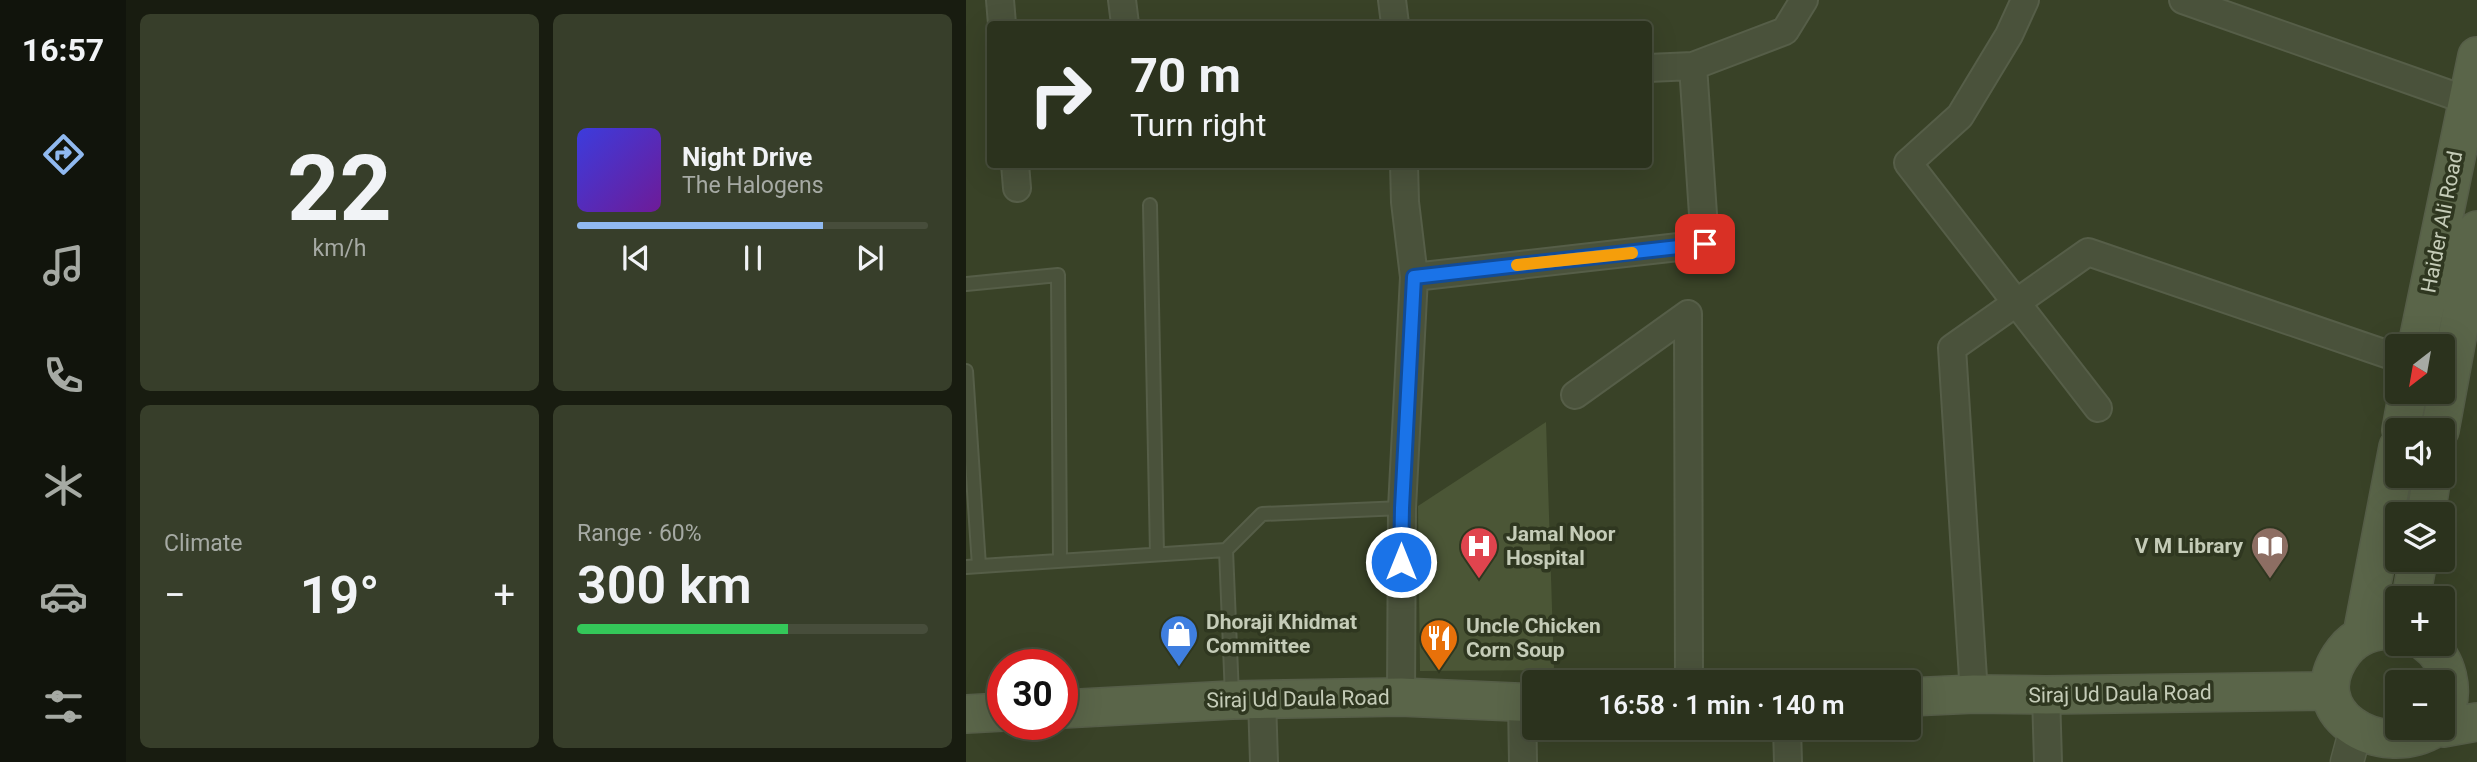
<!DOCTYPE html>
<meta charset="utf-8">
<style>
:root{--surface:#2b321d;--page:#373e2a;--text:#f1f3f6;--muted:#a6aaa4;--line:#474d3b;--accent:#90b9f0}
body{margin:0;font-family:Roboto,sans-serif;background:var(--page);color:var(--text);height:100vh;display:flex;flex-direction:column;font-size:26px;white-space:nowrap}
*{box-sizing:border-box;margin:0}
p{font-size:23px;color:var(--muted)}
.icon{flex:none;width:38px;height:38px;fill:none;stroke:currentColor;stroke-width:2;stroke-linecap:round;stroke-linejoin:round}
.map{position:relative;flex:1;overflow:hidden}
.sheet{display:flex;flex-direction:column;gap:14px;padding:14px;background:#181c10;width:840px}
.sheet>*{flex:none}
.banner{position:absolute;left:21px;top:21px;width:665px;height:147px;border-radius:7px;box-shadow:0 7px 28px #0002,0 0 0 2px var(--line);background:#2b321d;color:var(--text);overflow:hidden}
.needle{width:46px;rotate:211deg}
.fabs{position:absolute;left:1419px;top:334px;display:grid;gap:14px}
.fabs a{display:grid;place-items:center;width:70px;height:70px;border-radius:7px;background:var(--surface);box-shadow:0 7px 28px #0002,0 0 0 2px var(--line);font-size:35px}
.speed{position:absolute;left:21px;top:649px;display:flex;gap:14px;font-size:35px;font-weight:700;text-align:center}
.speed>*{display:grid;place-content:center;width:91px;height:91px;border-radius:50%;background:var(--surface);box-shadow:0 7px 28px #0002,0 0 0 2px var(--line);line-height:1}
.speed .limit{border:10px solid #d22;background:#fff;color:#111}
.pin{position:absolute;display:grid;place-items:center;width:60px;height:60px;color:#fff;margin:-30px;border-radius:14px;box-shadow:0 4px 10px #0006}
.me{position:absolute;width:77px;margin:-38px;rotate:0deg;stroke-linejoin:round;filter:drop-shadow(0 0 5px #0008)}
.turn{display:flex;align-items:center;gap:24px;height:147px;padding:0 28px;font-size:32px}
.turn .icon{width:91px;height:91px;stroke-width:2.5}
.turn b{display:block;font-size:49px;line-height:60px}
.big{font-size:52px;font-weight:600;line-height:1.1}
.sheet .card{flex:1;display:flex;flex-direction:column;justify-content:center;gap:10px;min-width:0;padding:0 24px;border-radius:10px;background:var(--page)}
.sheet .dial{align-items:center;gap:0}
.dial b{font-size:91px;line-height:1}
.song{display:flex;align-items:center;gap:21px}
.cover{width:84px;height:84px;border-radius:10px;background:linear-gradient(135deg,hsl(240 70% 55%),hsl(280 70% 35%))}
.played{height:7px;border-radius:4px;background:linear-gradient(90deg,var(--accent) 70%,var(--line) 70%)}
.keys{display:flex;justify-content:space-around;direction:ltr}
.heat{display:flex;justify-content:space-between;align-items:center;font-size:38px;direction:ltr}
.charge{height:10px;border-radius:5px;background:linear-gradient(90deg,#34c759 60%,var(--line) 0)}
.sheet .tiles{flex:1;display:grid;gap:14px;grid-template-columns:repeat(2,1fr)}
.trip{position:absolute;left:556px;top:670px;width:399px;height:70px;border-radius:7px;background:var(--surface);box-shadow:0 7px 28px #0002,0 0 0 2px var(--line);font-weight:600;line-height:70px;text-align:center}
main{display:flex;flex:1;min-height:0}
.menu{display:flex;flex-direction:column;width:126px;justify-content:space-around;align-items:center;background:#11140c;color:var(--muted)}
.menu .icon{width:49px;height:49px}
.menu .selected{color:var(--accent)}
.menu b{font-size:32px;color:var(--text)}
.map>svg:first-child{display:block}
.building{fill:#4b5636}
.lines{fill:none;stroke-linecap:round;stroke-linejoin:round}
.service-casing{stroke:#565e48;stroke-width:16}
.minor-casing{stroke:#565e48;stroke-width:30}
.tertiary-casing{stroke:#565e48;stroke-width:35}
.secondary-casing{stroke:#565e48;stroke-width:40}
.service{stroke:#4a523b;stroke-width:12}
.minor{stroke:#4a523b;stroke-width:26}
.tertiary{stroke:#4a523b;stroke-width:32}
.secondary{stroke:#5a6549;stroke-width:37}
.route-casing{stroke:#114b97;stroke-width:18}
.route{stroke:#1a73e8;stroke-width:12}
.slow{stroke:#f59e0b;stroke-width:12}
.labels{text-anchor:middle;stroke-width:7;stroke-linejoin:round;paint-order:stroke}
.street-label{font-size:21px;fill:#c5ccb8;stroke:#2f3720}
.poi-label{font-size:21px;font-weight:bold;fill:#c5ccb8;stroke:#2f3720;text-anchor:start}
</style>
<main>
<nav class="menu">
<b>16:57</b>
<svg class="icon selected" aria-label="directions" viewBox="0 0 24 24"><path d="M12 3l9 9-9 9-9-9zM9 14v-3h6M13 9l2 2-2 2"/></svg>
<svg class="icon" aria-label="music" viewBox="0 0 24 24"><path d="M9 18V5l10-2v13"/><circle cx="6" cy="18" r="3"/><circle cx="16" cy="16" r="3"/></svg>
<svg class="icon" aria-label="phone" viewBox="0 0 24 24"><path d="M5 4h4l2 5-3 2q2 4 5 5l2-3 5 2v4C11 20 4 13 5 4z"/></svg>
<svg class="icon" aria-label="climate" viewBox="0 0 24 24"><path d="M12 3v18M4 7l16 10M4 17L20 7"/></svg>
<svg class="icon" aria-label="car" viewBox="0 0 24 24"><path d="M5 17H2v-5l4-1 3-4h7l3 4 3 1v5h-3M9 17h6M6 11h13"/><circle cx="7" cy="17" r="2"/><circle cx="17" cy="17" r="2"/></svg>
<svg class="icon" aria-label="filters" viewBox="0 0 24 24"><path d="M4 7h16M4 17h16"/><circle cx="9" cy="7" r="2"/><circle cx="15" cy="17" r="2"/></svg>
</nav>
<section class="sheet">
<div class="tiles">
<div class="card dial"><b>22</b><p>km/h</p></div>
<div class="card">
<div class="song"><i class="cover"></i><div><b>Night Drive</b><p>The Halogens</p></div></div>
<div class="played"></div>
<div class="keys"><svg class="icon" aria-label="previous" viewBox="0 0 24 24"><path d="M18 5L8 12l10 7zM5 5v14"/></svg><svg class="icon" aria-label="pause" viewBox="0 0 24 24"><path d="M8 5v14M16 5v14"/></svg><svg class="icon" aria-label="next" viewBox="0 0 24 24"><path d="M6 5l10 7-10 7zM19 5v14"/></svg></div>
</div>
<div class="card"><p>Climate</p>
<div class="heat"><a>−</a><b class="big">19°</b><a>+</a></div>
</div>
<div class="card"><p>Range · 60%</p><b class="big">300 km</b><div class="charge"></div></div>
</div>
</section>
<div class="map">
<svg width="1511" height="762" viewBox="0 0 1511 762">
<rect width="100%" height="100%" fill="#394227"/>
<path class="building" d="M 580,422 L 588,670 L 454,671 L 452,506 Z"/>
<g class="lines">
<defs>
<path id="service" d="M 184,205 L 191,554
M 0,284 L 92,275 L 94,560
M 0,371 L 13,566
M 0,567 L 260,550
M 266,696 L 260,550 L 296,514 L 436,508"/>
<path id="minor" d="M 34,0 L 36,24
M 156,0 L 159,24
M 426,0 L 429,24
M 1059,0 L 1043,35 L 994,116 L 942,163 L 1132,408
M 1217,0 L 1500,100
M 682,68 L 727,66 L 819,31 L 838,0
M 49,164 L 51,188
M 448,277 L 739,244 L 727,66
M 722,314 L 723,682
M 609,395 L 722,314
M 1008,694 L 986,348 L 1122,252 L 1432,358
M 1080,695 L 1082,762
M 435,697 L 436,508 L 448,277 L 439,202 L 438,164
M 296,700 L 298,762
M 556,703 L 557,762
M 821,728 L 822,762"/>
<path id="tertiary" d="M 1381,762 L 1388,736"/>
<path id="secondary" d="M 1451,346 L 1511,56
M 1435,430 L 1442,392
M 1474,430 L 1511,230
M 1460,514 L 1466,476
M 1445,598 L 1452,560
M 1432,630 C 1411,629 1391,634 1378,651 C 1331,712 1414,762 1469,728
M 1396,635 L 1432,447
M 1461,644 C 1481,657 1490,693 1477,715
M 943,697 L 1008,694 L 1080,695 L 1364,691
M 96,709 L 266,700 L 435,697 L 569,703
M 0,714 L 37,712
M 1477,728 L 1511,722"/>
</defs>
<use href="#service" class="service-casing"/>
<use href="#minor" class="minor-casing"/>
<use href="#tertiary" class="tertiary-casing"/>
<use href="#secondary" class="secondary-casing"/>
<use href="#service" class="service"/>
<use href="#minor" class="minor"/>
<use href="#tertiary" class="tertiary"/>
<use href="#secondary" class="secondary"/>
</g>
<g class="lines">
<defs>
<path id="route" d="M 435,562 L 436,508 L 448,277 L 739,244"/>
</defs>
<use href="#route" class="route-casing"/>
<use href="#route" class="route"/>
<path class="slow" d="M 551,265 L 666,253"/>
</g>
<defs>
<symbol id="hospital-pin" viewBox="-11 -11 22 30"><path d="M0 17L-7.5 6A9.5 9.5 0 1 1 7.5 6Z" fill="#e0444e" stroke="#2f3720"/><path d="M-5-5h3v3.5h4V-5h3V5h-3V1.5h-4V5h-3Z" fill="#fff"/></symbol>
<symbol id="library-pin" viewBox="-11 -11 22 30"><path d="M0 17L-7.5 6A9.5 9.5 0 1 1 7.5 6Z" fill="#8d6e63" stroke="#2f3720"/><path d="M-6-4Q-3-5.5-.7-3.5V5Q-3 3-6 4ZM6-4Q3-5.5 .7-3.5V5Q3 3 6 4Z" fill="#fff"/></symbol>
<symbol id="shop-pin" viewBox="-11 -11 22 30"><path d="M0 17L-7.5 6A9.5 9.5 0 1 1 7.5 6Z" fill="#3f7fe0" stroke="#2f3720"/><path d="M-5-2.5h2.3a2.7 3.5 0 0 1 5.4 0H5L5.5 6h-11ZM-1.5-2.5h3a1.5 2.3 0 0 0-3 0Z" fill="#fff"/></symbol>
<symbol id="restaurant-pin" viewBox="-11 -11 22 30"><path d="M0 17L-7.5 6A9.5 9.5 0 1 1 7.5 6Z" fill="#e8710a" stroke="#2f3720"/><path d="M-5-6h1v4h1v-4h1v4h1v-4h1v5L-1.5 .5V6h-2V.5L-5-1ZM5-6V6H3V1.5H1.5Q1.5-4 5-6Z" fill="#fff"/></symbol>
</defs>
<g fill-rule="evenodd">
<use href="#hospital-pin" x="491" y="524" width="44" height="60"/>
<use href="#library-pin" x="1282" y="524" width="44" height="60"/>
<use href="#shop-pin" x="191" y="612" width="44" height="60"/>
<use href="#restaurant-pin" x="451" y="616" width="44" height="60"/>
</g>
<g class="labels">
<g class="street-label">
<text transform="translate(1476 222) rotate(-79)" y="7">Haider Ali Road</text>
<text transform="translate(1154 694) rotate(-1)" y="7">Siraj Ud Daula Road</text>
<text transform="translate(332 699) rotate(-1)" y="7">Siraj Ud Daula Road</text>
</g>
<g class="poi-label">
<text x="540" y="541">Jamal Noor<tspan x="540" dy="24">Hospital</tspan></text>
<text x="1277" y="553" text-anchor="end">V M Library</text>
<text x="240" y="629">Dhoraji Khidmat<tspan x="240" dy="24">Committee</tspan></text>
<text x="500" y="633">Uncle Chicken<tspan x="500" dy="24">Corn Soup</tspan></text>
</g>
</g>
</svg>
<div class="fabs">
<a><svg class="needle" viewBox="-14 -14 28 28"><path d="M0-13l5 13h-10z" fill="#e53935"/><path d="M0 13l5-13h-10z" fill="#a6aaa4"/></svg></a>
<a><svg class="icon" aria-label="sound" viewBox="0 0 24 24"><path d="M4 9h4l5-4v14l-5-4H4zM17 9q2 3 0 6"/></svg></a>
<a><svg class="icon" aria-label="layers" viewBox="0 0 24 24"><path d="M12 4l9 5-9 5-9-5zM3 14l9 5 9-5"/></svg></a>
<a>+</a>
<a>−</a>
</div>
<div class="speed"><div class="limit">30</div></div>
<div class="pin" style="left:739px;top:244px;background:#d93025"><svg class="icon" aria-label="arrive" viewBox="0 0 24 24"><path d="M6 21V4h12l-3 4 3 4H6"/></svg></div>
<svg class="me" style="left:435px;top:562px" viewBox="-20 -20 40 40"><circle r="17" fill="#1a73e8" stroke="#fff" stroke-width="3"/><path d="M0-11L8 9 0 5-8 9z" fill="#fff"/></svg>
<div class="trip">16:58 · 1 min · 140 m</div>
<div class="banner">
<div class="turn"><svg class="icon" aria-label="right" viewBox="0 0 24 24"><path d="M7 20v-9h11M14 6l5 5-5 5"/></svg><div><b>70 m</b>Turn right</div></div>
</div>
</div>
</main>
